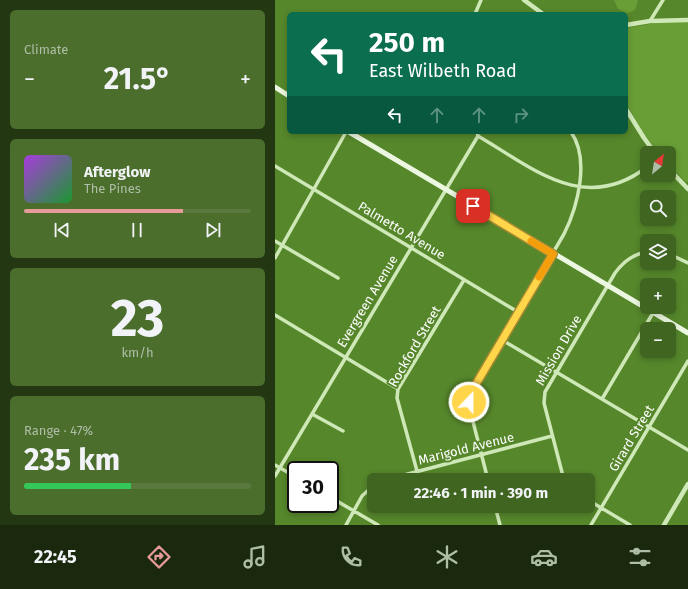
<!DOCTYPE html>
<meta charset="utf-8">
<style>
:root{--surface:#406520;--page:#4b6e2d;--text:#f1f3f6;--muted:#aebda5;--line:#59793e;--accent:#e69b98}
body{margin:0;font-family:"Fira Sans",sans-serif;background:var(--page);color:var(--text);height:100vh;display:flex;flex-direction:column;font-size:15px;white-space:nowrap}
*{box-sizing:border-box;margin:0}
p{font-size:13px;color:var(--muted)}
.icon{flex:none;width:22px;height:22px;fill:none;stroke:currentColor;stroke-width:2;stroke-linecap:round;stroke-linejoin:round}
.map{position:relative;flex:1;overflow:hidden}
.details{display:flex;flex-direction:column;gap:10px;padding:10px;background:#233812;width:275px}
.details>*{flex:none}
.banner{position:absolute;left:12px;top:12px;width:341px;height:122px;border-radius:6px;box-shadow:0 2px 6px #0003;background:#0b6e4f;color:#fff;overflow:hidden}
.needle{width:26px;rotate:30deg}
.buttons{position:absolute;left:365px;top:146px;display:grid;gap:8px}
.buttons a{display:grid;place-items:center;width:36px;height:36px;border-radius:6px;background:var(--surface);box-shadow:0 2px 6px #0003;font-size:20px}
.speed{position:absolute;left:12px;top:461px;display:flex;gap:8px;font-size:20px;font-weight:700;text-align:center}
.speed>*{display:grid;place-content:center;width:52px;height:52px;border-radius:50%;background:var(--surface);box-shadow:0 2px 6px #0003;line-height:1}
.speed .limit{border:2px solid #111;border-radius:6px;background:#fff;color:#111}
.pin{position:absolute;display:grid;place-items:center;width:34px;height:34px;color:#fff;margin:-17px;border-radius:8px;box-shadow:0 2px 6px #0006}
.me{position:absolute;width:44px;margin:-22px;rotate:22deg;stroke-linejoin:round;filter:drop-shadow(0 0 3px #0008)}
.turn{display:flex;align-items:center;gap:14px;height:84px;padding:0 16px;font-size:18px}
.turn .icon{width:52px;height:52px;stroke-width:2.5}
.turn b{display:block;font-size:28px;line-height:34px}
.lanes{display:flex;align-items:center;height:38px;padding:0 16px;background:#0003;justify-content:center;gap:20px;direction:ltr}
.lanes .off{opacity:.35}
.big{font-size:30px;font-weight:700;line-height:1.1}
.details .card{flex:1;display:flex;flex-direction:column;justify-content:center;gap:6px;min-width:0;padding:0 14px;border-radius:6px;background:var(--page)}
.details .dial{align-items:center;gap:0}
.dial b{font-size:52px;line-height:1}
.song{display:flex;align-items:center;gap:12px}
.cover{width:48px;height:48px;border-radius:6px;background:linear-gradient(135deg,hsl(280 70% 55%),hsl(130 70% 35%))}
.played{height:4px;border-radius:2px;background:linear-gradient(90deg,var(--accent) 70%,var(--line) 70%)}
.keys{display:flex;justify-content:space-around;direction:ltr}
.heat{display:flex;justify-content:space-between;align-items:center;font-size:22px;direction:ltr}
.charge{height:6px;border-radius:3px;background:linear-gradient(90deg,#34c759 47%,var(--line) 0)}
.trip{position:absolute;left:92px;top:473px;width:228px;height:40px;border-radius:6px;background:var(--surface);box-shadow:0 2px 6px #0003;font-weight:700;line-height:40px;text-align:center}
.dock{display:flex;height:64px;justify-content:space-around;align-items:center;background:#1a280d;color:var(--muted)}
.dock .icon{width:28px;height:28px}
.dock .selected{color:var(--accent)}
.dock b{font-size:18px;color:var(--text)}
main{display:flex;flex:1;min-height:0}
.map>svg:first-child{display:block}
.green{fill:#699e36}
.lines{fill:none;stroke-linecap:round;stroke-linejoin:round}
.minor{stroke:#cfe8b7;stroke-width:3.5}
.tertiary{stroke:#cfe8b7;stroke-width:4.5}
.secondary{stroke:#ebf7e0;stroke-width:5}
.route-casing{stroke:#a68a30;stroke-width:10}
.route{stroke:#ffd54a;stroke-width:7}
.slow{stroke:#f59e0b;stroke-width:7}
.labels{text-anchor:middle;stroke-width:4;stroke-linejoin:round;paint-order:stroke}
.street-label{font-size:13px;fill:#fff;stroke:#56872b}
</style>
<main>
<section class="details">
<div class="card"><p>Climate</p>
<div class="heat"><a>−</a><b class="big">21.5°</b><a>+</a></div>
</div>
<div class="card">
<div class="song"><i class="cover"></i><div><b>Afterglow</b><p>The Pines</p></div></div>
<div class="played"></div>
<div class="keys"><svg class="icon" aria-label="previous" viewBox="0 0 24 24"><path d="M18 5L8 12l10 7zM5 5v14"/></svg><svg class="icon" aria-label="pause" viewBox="0 0 24 24"><path d="M8 5v14M16 5v14"/></svg><svg class="icon" aria-label="next" viewBox="0 0 24 24"><path d="M6 5l10 7-10 7zM19 5v14"/></svg></div>
</div>
<div class="card dial"><b>23</b><p>km/h</p></div>
<div class="card"><p>Range · 47%</p><b class="big">235 km</b><div class="charge"></div></div>
</section>
<div class="map">
<svg width="413" height="525" viewBox="0 0 413 525">
<rect width="100%" height="100%" fill="#56872b"/>
<path class="green" d="M 339,0 L 362,0 L 363,1 L 360,10 L 353,13 L 343,9 Z
M 413,22 L 413,182 L 411,182 L 394,165 L 394,153 L 384,153 L 371,137 L 351,103 L 351,28 L 381,23 Z"/>
<g class="lines">
<path class="minor" d="M 200,14 L 206,0
M 375,21 L 388,0
M 202,132 L 203,136 C 258,168 309,215 372,167
M 0,166 L 243,312
M 0,241 L 63,278
M 394,254 L 413,263
M 0,258 L 71,132
M 0,315 L 123,389
M 227,340 L 413,450
M 327,399 L 378,313
M 37,414 L 68,431
M 0,465 L 21,477
M 142,471 L 122,398 L 123,389 L 189,280
M 0,476 L 203,136
M 110,480 L 277,436
M 213,480 L 195,410 L 194,399 L 201,384 L 289,234 C 303,206 315,159 296,132
M 289,480 L 269,403 L 270,392 L 340,273 C 348,262 358,254 372,252
M 55,497 L 103,525
M 313,500 L 355,525
M 220,506 L 225,525
M 71,525 L 87,496 L 99,485
M 316,525 L 413,361"/>
<path class="tertiary" d="M 249,0 L 268,14
M 351,25 L 375,21 L 413,20
M 351,109 L 369,138 L 380,153
M 394,169 L 413,189
M 389,525 L 413,484"/>
<path class="secondary" d="M 0,87 L 14,96
M 74,132 L 413,333"/>
</g>
<g class="lines">
<defs>
<path id="route" d="M 194,402 L 195,395 L 201,384 L 278,254 L 198,206"/>
</defs>
<use href="#route" class="route-casing"/>
<use href="#route" class="route"/>
<path class="slow" d="M 256,241 L 278,254 L 264,277"/>
</g>
<g class="labels">
<g class="street-label">
<text transform="translate(127 230) rotate(31)" y="5">Palmetto Avenue</text>
<text transform="translate(92 301) rotate(-59)" y="5">Evergreen Avenue</text>
<text transform="translate(139 346) rotate(-60)" y="5">Rockford Street</text>
<text transform="translate(283 350) rotate(-60)" y="5">Mission Drive</text>
<text transform="translate(356 438) rotate(-59)" y="5">Girard Street</text>
<text transform="translate(191 448) rotate(-14)" y="5">Marigold Avenue</text>
</g>
</g>
</svg>
<div class="buttons">
<a><svg class="needle" viewBox="-14 -14 28 28"><path d="M0-13l5 13h-10z" fill="#e53935"/><path d="M0 13l5-13h-10z" fill="#aebda5"/></svg></a>
<a><svg class="icon" aria-label="search" viewBox="0 0 24 24"><circle cx="10" cy="10" r="6"/><path d="M15 15l6 6"/></svg></a>
<a><svg class="icon" aria-label="layers" viewBox="0 0 24 24"><path d="M12 4l9 5-9 5-9-5zM3 14l9 5 9-5"/></svg></a>
<a>+</a>
<a>−</a>
</div>
<div class="speed"><div class="limit">30</div></div>
<div class="pin" style="left:198px;top:206px;background:#d93025"><svg class="icon" aria-label="arrive" viewBox="0 0 24 24"><path d="M6 21V4h12l-3 4 3 4H6"/></svg></div>
<svg class="me" style="left:194px;top:402px" viewBox="-20 -20 40 40"><circle r="17" fill="#ffd54a" stroke="#fff" stroke-width="3"/><path d="M0-11L8 9 0 5-8 9z" fill="#fff"/></svg>
<div class="trip">22:46 · 1 min · 390 m</div>
<div class="banner">
<div class="turn"><svg class="icon" aria-label="left" viewBox="0 0 24 24"><path d="M17 20v-9H6M10 6l-5 5 5 5"/></svg><div><b>250 m</b>East Wilbeth Road</div></div>
<div class="lanes"><svg class="icon" aria-label="left" viewBox="0 0 24 24"><path d="M17 20v-9H6M10 6l-5 5 5 5"/></svg><svg class="icon off" aria-label="ahead" viewBox="0 0 24 24"><path d="M12 20V5M6 11l6-6 6 6"/></svg><svg class="icon off" aria-label="ahead" viewBox="0 0 24 24"><path d="M12 20V5M6 11l6-6 6 6"/></svg><svg class="icon off" aria-label="right" viewBox="0 0 24 24"><path d="M7 20v-9h11M14 6l5 5-5 5"/></svg></div>
</div>
</div>
</main>
<nav class="dock">
<b>22:45</b>
<svg class="icon selected" aria-label="directions" viewBox="0 0 24 24"><path d="M12 3l9 9-9 9-9-9zM9 14v-3h6M13 9l2 2-2 2"/></svg>
<svg class="icon" aria-label="music" viewBox="0 0 24 24"><path d="M9 18V5l10-2v13"/><circle cx="6" cy="18" r="3"/><circle cx="16" cy="16" r="3"/></svg>
<svg class="icon" aria-label="phone" viewBox="0 0 24 24"><path d="M5 4h4l2 5-3 2q2 4 5 5l2-3 5 2v4C11 20 4 13 5 4z"/></svg>
<svg class="icon" aria-label="climate" viewBox="0 0 24 24"><path d="M12 3v18M4 7l16 10M4 17L20 7"/></svg>
<svg class="icon" aria-label="car" viewBox="0 0 24 24"><path d="M5 17H2v-5l4-1 3-4h7l3 4 3 1v5h-3M9 17h6M6 11h13"/><circle cx="7" cy="17" r="2"/><circle cx="17" cy="17" r="2"/></svg>
<svg class="icon" aria-label="filters" viewBox="0 0 24 24"><path d="M4 7h16M4 17h16"/><circle cx="9" cy="7" r="2"/><circle cx="15" cy="17" r="2"/></svg>
</nav>
